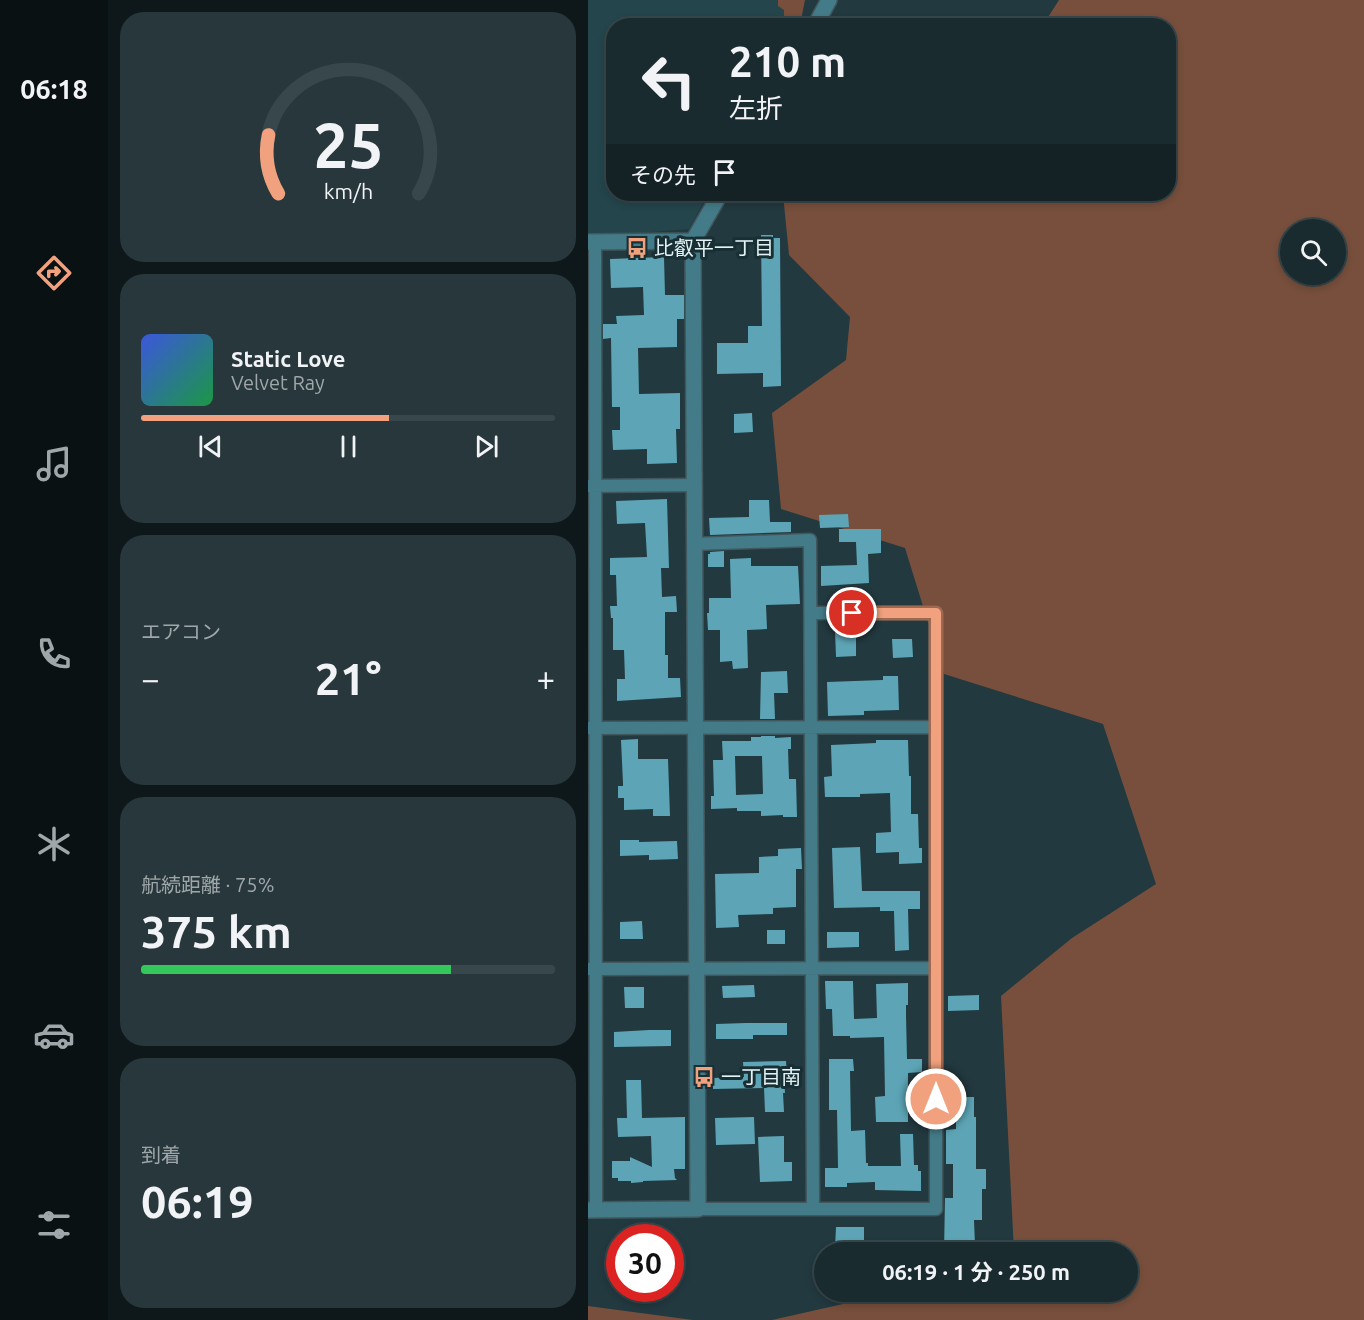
<!DOCTYPE html>
<html lang="ja">
<meta charset="utf-8">
<style>
:root{--surface:#1a2b2f;--page:#27373b;--text:#f1f3f6;--muted:#9fa7aa;--line:#38474b;--accent:#f1a17d}
body{margin:0;font-family:Ubuntu,"Noto Sans JP",sans-serif;background:var(--page);color:var(--text);height:100vh;display:flex;flex-direction:column;font-size:22px;white-space:nowrap}
*{box-sizing:border-box;margin:0}
p{font-size:20px;color:var(--muted)}
.icon{flex:none;width:33px;height:33px;fill:none;stroke:currentColor;stroke-width:2;stroke-linecap:round;stroke-linejoin:round}
.map{position:relative;flex:1;overflow:hidden}
.details{display:flex;flex-direction:column;gap:12px;padding:12px;background:#0e181a;width:480px}
.details>*{flex:none}
.hud{position:absolute;left:18px;top:18px;width:570px;height:183px;border-radius:24px;box-shadow:0 3px 9px #0003,0 0 0 2px var(--line);background:#1a2b2f;color:var(--text);overflow:hidden}
.controls{position:absolute;left:692px;top:219px;display:grid;gap:12px}
.controls a{display:grid;place-items:center;width:66px;height:66px;border-radius:50%;background:var(--surface);box-shadow:0 3px 9px #0003,0 0 0 2px var(--line);font-size:30px}
.speed{position:absolute;left:18px;top:1224px;display:flex;gap:12px;font-size:30px;font-weight:700;text-align:center}
.speed>*{display:grid;place-content:center;width:78px;height:78px;border-radius:50%;background:var(--surface);box-shadow:0 3px 9px #0003,0 0 0 2px var(--line);line-height:1}
.speed .limit{border:9px solid #d22;background:#fff;color:#111}
.pin{position:absolute;display:grid;place-items:center;width:51px;height:51px;color:#fff;margin:-26px;border:3px solid #fff;border-radius:50%;box-shadow:0 2px 6px #0007}
.me{position:absolute;width:66px;margin:-33px;rotate:0deg;stroke-linejoin:round;filter:drop-shadow(0 0 4px #0008)}
.turn{display:flex;align-items:center;gap:21px;height:126px;padding:0 24px;font-size:27px}
.turn .icon{width:78px;height:78px;stroke-width:2.5}
.turn b{display:block;font-size:42px;line-height:51px}
.then{display:flex;align-items:center;height:57px;padding:0 24px;background:#0003;gap:12px;font-size:22px}
.big{font-size:45px;font-weight:700;line-height:1.1}
.details .tile{flex:1;display:flex;flex-direction:column;justify-content:center;gap:9px;min-width:0;padding:0 21px;border-radius:24px;background:var(--page)}
.details .dial{align-items:center;gap:0}
.dial svg{height:156px;overflow:visible;fill:none;stroke:var(--line);stroke-width:7;stroke-linecap:round;text-anchor:middle}
.dial text{fill:var(--text);stroke:none}
.song{display:flex;align-items:center;gap:18px}
.cover{width:72px;height:72px;border-radius:9px;background:linear-gradient(135deg,hsl(230 70% 55%),hsl(140 70% 35%))}
.played{height:6px;border-radius:3px;background:linear-gradient(90deg,var(--accent) 60%,var(--line) 60%)}
.keys{display:flex;justify-content:space-around;direction:ltr}
.heat{display:flex;justify-content:space-between;align-items:center;font-size:33px;direction:ltr}
.charge{height:9px;border-radius:4px;background:linear-gradient(90deg,#34c759 75%,var(--line) 0)}
.trip{position:absolute;left:226px;top:1242px;width:324px;height:60px;border-radius:30px;background:var(--surface);box-shadow:0 3px 9px #0003,0 0 0 2px var(--line);font-weight:700;line-height:60px;text-align:center}
main{display:flex;flex:1;min-height:0}
.dock{display:flex;flex-direction:column;width:108px;justify-content:space-around;align-items:center;background:#0a1113;color:var(--muted)}
.dock .icon{width:42px;height:42px}
.dock .on{color:var(--accent)}
.dock b{font-size:27px;color:var(--text)}
.map>svg:first-child{display:block}
.built{fill:#24454c}
.green{fill:#774f3c;fill-rule:evenodd}
.building{fill:#5da5b6;fill-rule:evenodd}
.lines{fill:none;stroke-linecap:round;stroke-linejoin:round}
.minor-casing{stroke:#41575c;stroke-width:15}
.tertiary-casing{stroke:#41575c;stroke-width:18}
.minor{stroke:#447b88;stroke-width:12}
.tertiary{stroke:#447b88;stroke-width:15}
.route-casing{stroke:#9d6951;stroke-width:15}
.route{stroke:#f1a17d;stroke-width:10}
.labels{text-anchor:middle;stroke-width:6;stroke-linejoin:round;paint-order:stroke}
.poi-label{font-size:20px;fill:#e4f2f5;stroke:#182f34;text-anchor:start}
</style>
<main>
<nav class="dock">
<b>06:18</b>
<svg class="icon on" aria-label="directions" viewBox="0 0 24 24"><path d="M12 3l9 9-9 9-9-9zM9 14v-3h6M13 9l2 2-2 2"/></svg>
<svg class="icon" aria-label="music" viewBox="0 0 24 24"><path d="M9 18V5l10-2v13"/><circle cx="6" cy="18" r="3"/><circle cx="16" cy="16" r="3"/></svg>
<svg class="icon" aria-label="phone" viewBox="0 0 24 24"><path d="M5 4h4l2 5-3 2q2 4 5 5l2-3 5 2v4C11 20 4 13 5 4z"/></svg>
<svg class="icon" aria-label="climate" viewBox="0 0 24 24"><path d="M12 3v18M4 7l16 10M4 17L20 7"/></svg>
<svg class="icon" aria-label="car" viewBox="0 0 24 24"><path d="M5 17H2v-5l4-1 3-4h7l3 4 3 1v5h-3M9 17h6M6 11h13"/><circle cx="7" cy="17" r="2"/><circle cx="17" cy="17" r="2"/></svg>
<svg class="icon" aria-label="filters" viewBox="0 0 24 24"><path d="M4 7h16M4 17h16"/><circle cx="9" cy="7" r="2"/><circle cx="15" cy="17" r="2"/></svg>
</nav>
<section class="details">
<div class="tile dial"><svg viewBox="0 0 100 80">
<path d="M14 69A42 42 0 1 1 86 69"/>
<path d="M14 69A42 42 0 0 1 9 39" stroke="#f1a17d"/>
<text x="50" y="56" font-size="32" font-weight="700">25</text>
<text x="50" y="72" font-size="11">km/h</text>
</svg></div>
<div class="tile">
<div class="song"><i class="cover"></i><div><b>Static Love</b><p>Velvet Ray</p></div></div>
<div class="played"></div>
<div class="keys"><svg class="icon" aria-label="previous" viewBox="0 0 24 24"><path d="M18 5L8 12l10 7zM5 5v14"/></svg><svg class="icon" aria-label="pause" viewBox="0 0 24 24"><path d="M8 5v14M16 5v14"/></svg><svg class="icon" aria-label="next" viewBox="0 0 24 24"><path d="M6 5l10 7-10 7zM19 5v14"/></svg></div>
</div>
<div class="tile"><p>エアコン</p>
<div class="heat"><a>−</a><b class="big">21°</b><a>+</a></div>
</div>
<div class="tile"><p>航続距離 · 75%</p><b class="big">375 km</b><div class="charge"></div></div>
<div class="tile"><p>到着</p><b class="big">06:19</b></div>
</section>
<div class="map">
<svg width="776" height="1320" viewBox="0 0 776 1320">
<rect width="100%" height="100%" fill="#22393f"/>
<path class="built" d="M 0,0 L 208,0 L 205,25 L 26,26 L 26,194 L 120,194 L 101,229 L 52,233 L 0,234 Z"/>
<path class="green" d="M 190,0 L 217,0 L 212,25 L 199,25 L 196,18 L 196,10 L 190,6 Z
M 471,0 L 776,0 L 776,1320 L 184,1320 L 308,1292 L 540,1292 L 540,1252 L 426,1252 L 413,996 L 484,938 L 568,884 L 515,724 L 356,674 L 317,548 L 193,509 L 184,413 L 258,360 L 262,317 L 201,255 L 195,194 L 580,194 L 580,26 L 455,25 ZM 702,230 L 747,230 L 747,274 L 702,274 Z
M 0,1306 L 105,1320 L 0,1320 Z"/>
<path class="building" d="M 173,235 L 185,235 L 185,238 L 192,238 L 193,386 L 175,387 L 175,373 L 129,374 L 129,343 L 160,343 L 160,326 L 174,326 Z
M 76,257 L 77,295 L 96,295 L 96,319 L 89,319 L 89,347 L 50,348 L 51,394 L 92,393 L 92,429 L 88,429 L 89,463 L 59,464 L 59,449 L 25,450 L 24,430 L 32,430 L 32,407 L 24,407 L 23,338 L 15,339 L 15,324 L 29,324 L 28,316 L 56,315 L 55,287 L 23,288 L 22,259 Z
M 164,413 L 165,432 L 146,433 L 146,414 Z
M 79,499 L 81,568 L 73,568 L 74,597 L 88,596 L 89,612 L 77,612 L 77,655 L 80,655 L 80,678 L 92,678 L 93,697 L 29,701 L 29,679 L 37,679 L 36,650 L 25,650 L 25,618 L 23,618 L 22,606 L 29,606 L 28,575 L 22,575 L 22,558 L 59,557 L 57,523 L 29,524 L 28,501 Z
M 161,500 L 181,500 L 182,522 L 203,522 L 203,532 L 122,535 L 121,518 L 161,517 Z
M 260,514 L 261,527 L 232,528 L 231,515 Z
M 251,529 L 293,529 L 293,553 L 280,554 L 281,583 L 233,586 L 233,566 L 269,565 L 268,542 L 251,542 Z
M 136,551 L 136,567 L 120,567 L 120,554 L 122,554 L 122,552 Z
M 163,558 L 163,566 L 210,566 L 212,604 L 178,605 L 179,629 L 159,630 L 160,668 L 145,669 L 144,661 L 132,662 L 132,630 L 120,630 L 119,613 L 121,613 L 121,598 L 143,598 L 142,559 Z
M 268,629 L 268,656 L 248,657 L 247,630 Z
M 304,639 L 324,639 L 325,657 L 305,658 Z
M 199,671 L 200,693 L 186,693 L 187,719 L 172,719 L 173,672 Z
M 295,676 L 310,676 L 311,710 L 276,711 L 276,715 L 240,716 L 239,682 L 295,680 Z
M 173,736 L 187,736 L 187,738 L 203,737 L 203,749 L 200,749 L 201,779 L 208,779 L 209,817 L 195,817 L 195,815 L 173,816 L 173,811 L 149,811 L 149,808 L 123,809 L 123,796 L 126,796 L 125,760 L 135,760 L 134,741 L 163,741 L 163,737 L 173,737 ZM 147,756 L 174,756 L 175,794 L 148,795 Z
M 50,739 L 50,759 L 80,759 L 82,816 L 65,816 L 65,809 L 36,810 L 36,798 L 30,798 L 30,786 L 35,786 L 35,783 L 33,740 Z
M 288,740 L 320,740 L 321,776 L 323,776 L 323,814 L 330,814 L 331,848 L 334,848 L 334,863 L 311,864 L 311,852 L 288,853 L 288,833 L 303,832 L 302,793 L 272,794 L 272,797 L 237,797 L 236,777 L 244,776 L 243,745 L 288,743 Z
M 32,840 L 51,840 L 51,842 L 89,841 L 90,859 L 61,860 L 61,855 L 32,856 Z
M 272,847 L 274,891 L 332,891 L 332,909 L 320,909 L 321,950 L 307,951 L 306,911 L 292,911 L 292,907 L 246,908 L 244,848 Z
M 213,848 L 214,869 L 208,869 L 208,907 L 185,908 L 185,914 L 150,915 L 151,927 L 128,928 L 127,874 L 171,873 L 171,857 L 190,856 L 190,849 Z
M 54,921 L 55,939 L 32,939 L 32,922 Z
M 179,930 L 197,930 L 197,944 L 179,944 Z
M 239,932 L 271,932 L 271,947 L 239,948 Z
M 237,981 L 265,981 L 266,1019 L 289,1018 L 288,984 L 320,983 L 320,1005 L 318,1005 L 318,1015 L 319,1059 L 334,1059 L 334,1072 L 320,1073 L 320,1122 L 288,1122 L 287,1097 L 297,1096 L 296,1037 L 262,1038 L 262,1036 L 245,1036 L 244,1009 L 238,1009 Z
M 166,985 L 167,997 L 135,998 L 134,986 Z
M 36,987 L 56,987 L 56,1008 L 37,1008 Z
M 391,995 L 391,1010 L 360,1011 L 360,996 Z
M 158,1023 L 199,1023 L 199,1035 L 165,1035 L 165,1039 L 128,1039 L 128,1024 Z
M 61,1030 L 83,1030 L 83,1046 L 26,1047 L 26,1032 Z
M 241,1059 L 265,1059 L 266,1071 L 262,1071 L 263,1131 L 277,1130 L 278,1163 L 280,1163 L 280,1166 L 313,1166 L 312,1134 L 325,1134 L 326,1165 L 330,1165 L 330,1171 L 333,1171 L 333,1191 L 287,1190 L 287,1182 L 259,1183 L 259,1187 L 237,1187 L 237,1168 L 250,1168 L 249,1110 L 241,1110 Z
M 198,1061 L 199,1076 L 196,1076 L 197,1093 L 195,1093 L 196,1112 L 177,1112 L 176,1088 L 125,1089 L 125,1078 L 156,1077 L 155,1062 Z
M 38,1080 L 53,1080 L 54,1118 L 97,1117 L 97,1169 L 86,1169 L 87,1178 L 89,1180 L 55,1181 L 55,1182 L 43,1183 L 43,1181 L 30,1181 L 30,1178 L 24,1178 L 24,1161 L 42,1161 L 42,1157 L 64,1167 L 63,1136 L 30,1137 L 29,1118 L 39,1118 Z
M 368,1097 L 386,1097 L 386,1117 L 388,1117 L 388,1169 L 398,1169 L 398,1189 L 394,1189 L 394,1220 L 386,1220 L 387,1245 L 369,1245 L 369,1252 L 356,1252 L 357,1198 L 365,1198 L 365,1164 L 358,1164 L 358,1130 L 368,1129 Z
M 166,1117 L 167,1144 L 128,1145 L 127,1118 Z
M 196,1136 L 196,1162 L 204,1162 L 204,1181 L 172,1182 L 170,1137 Z
M 248,1227 L 276,1227 L 276,1249 L 247,1249 Z"/>
<g class="lines">
<defs>
<path id="minor" d="M 7,242 L 8,1210
M 1,486 L 106,485
M 106,544 L 222,540 L 225,1209
M 1,728 L 348,727
M 1,969 L 348,968
M 110,1209 L 348,1209 L 348,613 L 223,613"/>
<path id="tertiary" d="M 227,26 L 241,0
M 0,242 L 105,241
M 0,1210 L 110,1209 L 105,241 L 132,194"/>
</defs>
<use href="#minor" class="minor-casing"/>
<use href="#tertiary" class="tertiary-casing"/>
<use href="#minor" class="minor"/>
<use href="#tertiary" class="tertiary"/>
</g>
<g class="lines">
<defs>
<path id="route" d="M 264,613 L 348,613 L 348,1099"/>
</defs>
<use href="#route" class="route-casing"/>
<use href="#route" class="route"/>
</g>
<defs>
<symbol id="bus-bare" viewBox="-9 -9 18 18"><path d="M-5-6H5V4H4V6H2V4H-2V6H-4V4H-5ZM-3.5-4V0h7V-4ZM-3.5 1.2v1.5H-2V1.2ZM2 1.2v1.5H3.5V1.2Z" fill="#f1a17d" stroke="#182f34" stroke-width="2.5" paint-order="stroke"/></symbol>
</defs>
<g fill-rule="evenodd">
<use href="#bus-bare" x="34" y="233" width="30" height="30"/>
<use href="#bus-bare" x="101" y="1062" width="30" height="30"/>
</g>
<g class="labels">
<g class="poi-label">
<text x="66" y="255">比叡平一丁目</text>
<text x="133" y="1084">一丁目南</text>
</g>
</g>
</svg>
<div class="controls">
<a><svg class="icon" aria-label="search" viewBox="0 0 24 24"><circle cx="10" cy="10" r="6"/><path d="M15 15l6 6"/></svg></a>
</div>
<div class="speed"><div class="limit">30</div></div>
<div class="pin" style="left:264px;top:613px;background:#d93025"><svg class="icon" aria-label="arrive" viewBox="0 0 24 24"><path d="M6 21V4h12l-3 4 3 4H6"/></svg></div>
<svg class="me" style="left:348px;top:1099px" viewBox="-20 -20 40 40"><circle r="17" fill="#f1a17d" stroke="#fff" stroke-width="3"/><path d="M0-11L8 9 0 5-8 9z" fill="#fff"/></svg>
<div class="trip">06:19 · 1 分 · 250 m</div>
<div class="hud">
<div class="turn"><svg class="icon" aria-label="left" viewBox="0 0 24 24"><path d="M17 20v-9H6M10 6l-5 5 5 5"/></svg><div><b>210 m</b>左折</div></div>
<div class="then">その先<svg class="icon" aria-label="arrive" viewBox="0 0 24 24"><path d="M6 21V4h12l-3 4 3 4H6"/></svg></div>
</div>
</div>
</main>
